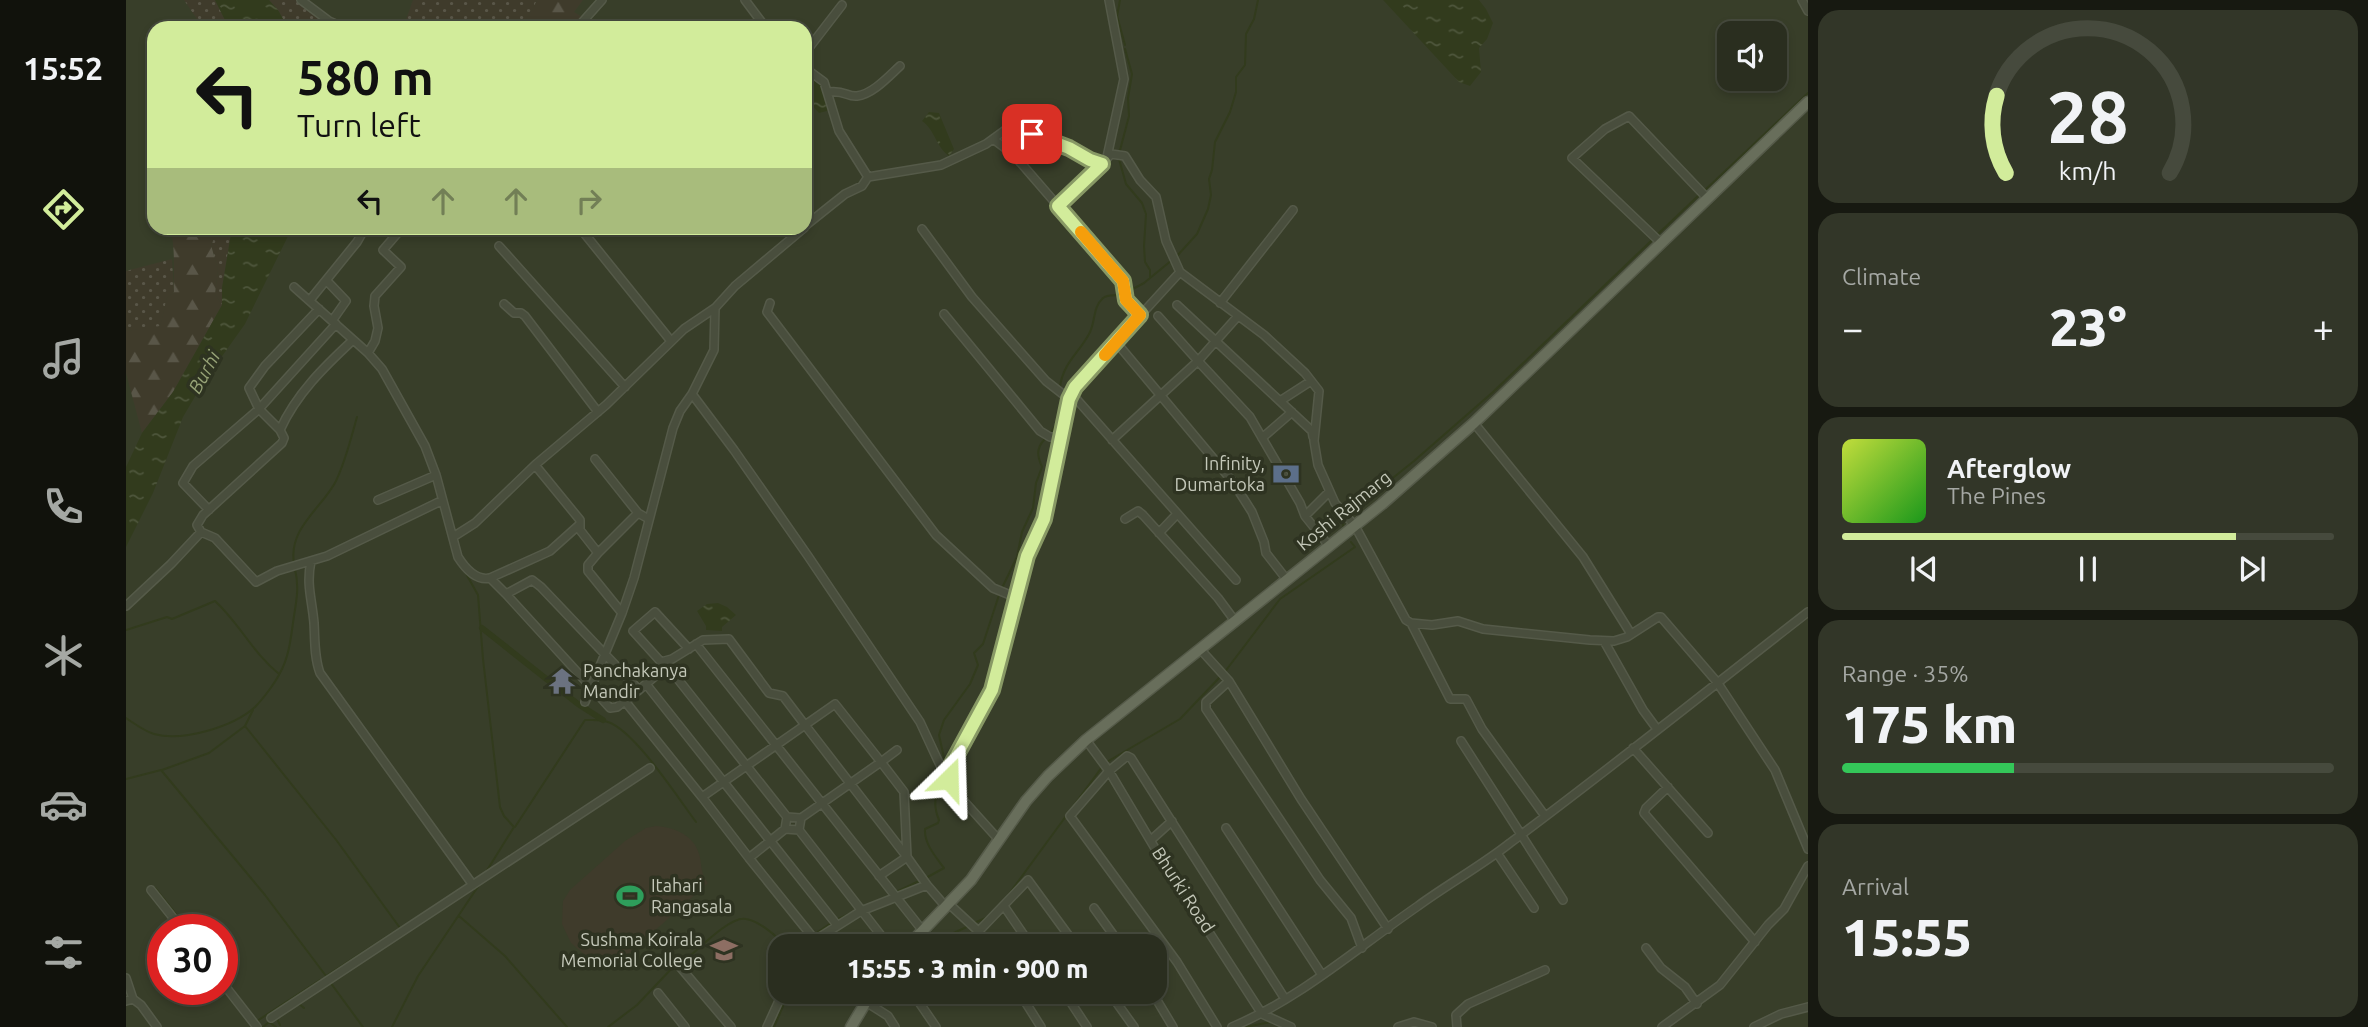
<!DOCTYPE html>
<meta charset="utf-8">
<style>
:root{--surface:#2a2e1f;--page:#323628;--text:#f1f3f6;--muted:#a5a8a4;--line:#464a3d;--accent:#d2ec9b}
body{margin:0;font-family:Ubuntu,sans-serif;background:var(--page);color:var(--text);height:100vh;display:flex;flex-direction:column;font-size:26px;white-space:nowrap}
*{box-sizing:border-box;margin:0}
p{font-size:23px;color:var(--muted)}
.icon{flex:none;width:38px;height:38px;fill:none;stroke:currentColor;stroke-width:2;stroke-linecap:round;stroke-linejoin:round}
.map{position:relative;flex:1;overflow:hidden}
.sheet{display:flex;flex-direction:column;gap:10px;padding:10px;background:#171911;width:560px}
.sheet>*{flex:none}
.top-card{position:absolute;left:21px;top:21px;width:665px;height:214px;border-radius:21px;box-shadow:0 4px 10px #0003,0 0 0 2px var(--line);background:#d2ec9b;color:#111;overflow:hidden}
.fabs{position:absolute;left:1591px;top:21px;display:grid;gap:14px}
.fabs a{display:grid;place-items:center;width:70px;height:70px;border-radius:14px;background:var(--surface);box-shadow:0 4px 10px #0003,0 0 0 2px var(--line);font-size:35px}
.speed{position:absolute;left:21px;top:914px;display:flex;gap:14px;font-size:35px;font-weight:700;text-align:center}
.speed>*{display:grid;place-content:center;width:91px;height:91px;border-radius:50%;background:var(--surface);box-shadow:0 4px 10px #0003,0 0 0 2px var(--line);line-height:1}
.speed .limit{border:10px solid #d22;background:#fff;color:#111}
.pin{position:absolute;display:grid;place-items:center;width:60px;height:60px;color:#fff;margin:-30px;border-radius:14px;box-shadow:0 4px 10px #0006}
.me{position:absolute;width:77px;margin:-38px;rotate:22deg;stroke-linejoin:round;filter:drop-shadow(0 0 5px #0008)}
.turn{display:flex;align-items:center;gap:24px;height:147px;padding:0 35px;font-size:32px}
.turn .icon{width:91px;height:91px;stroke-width:2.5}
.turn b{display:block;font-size:49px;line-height:60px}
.lanes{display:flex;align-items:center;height:66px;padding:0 35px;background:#0003;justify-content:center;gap:35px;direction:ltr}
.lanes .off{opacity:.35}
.big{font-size:52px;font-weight:800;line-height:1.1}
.sheet .tile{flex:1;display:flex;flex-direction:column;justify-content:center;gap:10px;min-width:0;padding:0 24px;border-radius:21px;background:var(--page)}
.sheet .dial{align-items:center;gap:0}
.dial svg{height:182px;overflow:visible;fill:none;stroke:var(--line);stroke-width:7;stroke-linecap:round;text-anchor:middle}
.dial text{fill:var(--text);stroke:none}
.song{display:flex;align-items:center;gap:21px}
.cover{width:84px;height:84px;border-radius:10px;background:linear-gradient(135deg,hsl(70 70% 55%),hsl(120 70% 35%))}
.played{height:7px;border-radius:4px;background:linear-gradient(90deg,var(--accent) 80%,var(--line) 80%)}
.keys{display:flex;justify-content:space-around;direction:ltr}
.heat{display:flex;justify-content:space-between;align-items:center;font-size:38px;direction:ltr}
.charge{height:10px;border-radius:5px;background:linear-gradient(90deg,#34c759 35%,var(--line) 0)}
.trip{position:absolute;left:642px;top:934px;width:399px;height:70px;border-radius:21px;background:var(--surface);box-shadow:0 4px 10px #0003,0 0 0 2px var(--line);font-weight:800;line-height:70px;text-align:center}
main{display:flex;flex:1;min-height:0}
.dock{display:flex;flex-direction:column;width:126px;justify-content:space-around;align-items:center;background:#11120c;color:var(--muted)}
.dock .icon{width:49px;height:49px}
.dock .selected{color:var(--accent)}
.dock b{font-size:32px;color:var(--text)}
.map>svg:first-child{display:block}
.grass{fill:url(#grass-dots)}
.forest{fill:url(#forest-firs)}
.garden{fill:#3f3b2b}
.water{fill:url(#water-ripples)}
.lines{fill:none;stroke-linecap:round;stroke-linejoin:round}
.stream{stroke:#323b1d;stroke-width:2}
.canal{stroke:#323b1d;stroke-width:6}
.street-casing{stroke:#555a49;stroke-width:10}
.primary-casing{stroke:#555a49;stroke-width:13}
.street{stroke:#494e3d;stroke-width:7}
.primary{stroke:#686e5b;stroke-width:10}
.route-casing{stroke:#889965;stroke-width:18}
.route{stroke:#d2ec9b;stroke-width:12}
.slow{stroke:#f59e0b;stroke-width:12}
.labels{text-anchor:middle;stroke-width:7;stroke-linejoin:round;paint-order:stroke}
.poi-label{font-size:18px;fill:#c4c8b9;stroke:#2e3321;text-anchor:end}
.street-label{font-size:18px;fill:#c4c8b9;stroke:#2e3321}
.water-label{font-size:19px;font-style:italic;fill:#97a377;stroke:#2e3321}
</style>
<main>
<nav class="dock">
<b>15:52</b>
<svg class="icon selected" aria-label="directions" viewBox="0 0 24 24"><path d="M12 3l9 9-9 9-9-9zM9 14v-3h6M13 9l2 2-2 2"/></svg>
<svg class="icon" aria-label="music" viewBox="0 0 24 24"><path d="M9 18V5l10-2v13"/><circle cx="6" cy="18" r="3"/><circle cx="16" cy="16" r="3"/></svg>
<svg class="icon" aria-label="phone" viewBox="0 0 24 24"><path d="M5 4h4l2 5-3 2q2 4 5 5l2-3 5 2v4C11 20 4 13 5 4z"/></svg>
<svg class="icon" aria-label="climate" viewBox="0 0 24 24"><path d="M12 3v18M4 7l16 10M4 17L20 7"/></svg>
<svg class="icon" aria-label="car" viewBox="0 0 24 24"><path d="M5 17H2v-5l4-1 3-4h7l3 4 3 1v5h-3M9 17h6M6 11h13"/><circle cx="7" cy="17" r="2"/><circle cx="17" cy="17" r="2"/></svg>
<svg class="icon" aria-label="filters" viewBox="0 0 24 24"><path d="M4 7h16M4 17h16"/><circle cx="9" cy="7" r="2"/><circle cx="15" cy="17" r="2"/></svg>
</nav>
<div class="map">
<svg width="1682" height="1027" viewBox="0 0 1682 1027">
<defs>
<pattern id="grass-dots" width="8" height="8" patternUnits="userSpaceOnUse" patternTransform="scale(1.75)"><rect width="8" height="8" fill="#3f3b2b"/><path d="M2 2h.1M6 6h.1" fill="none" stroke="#595648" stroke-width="1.8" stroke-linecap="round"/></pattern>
<pattern id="forest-firs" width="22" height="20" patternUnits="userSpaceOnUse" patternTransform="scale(1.75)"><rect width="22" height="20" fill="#3f3b2b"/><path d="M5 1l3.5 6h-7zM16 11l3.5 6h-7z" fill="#595648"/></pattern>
<pattern id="water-ripples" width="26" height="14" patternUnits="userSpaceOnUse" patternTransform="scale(1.75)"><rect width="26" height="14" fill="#323b1d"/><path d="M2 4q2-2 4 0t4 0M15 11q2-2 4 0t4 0" fill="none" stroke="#4e563c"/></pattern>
</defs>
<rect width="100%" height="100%" fill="#383e29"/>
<path class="grass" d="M 58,0 L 89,0 L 103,28 L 77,28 Z
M 143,0 L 184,0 L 182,6 L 230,28 L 162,28 L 152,10 Z
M 287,0 L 411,0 L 408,7 L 394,28 L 277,28 Z
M 88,228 L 106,228 L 96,288 L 96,305 L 89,294 L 92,270 L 85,245 L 89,236 Z
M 46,259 L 48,292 L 41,298 L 34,327 L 0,331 L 0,271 Z"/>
<path class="forest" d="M 411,0 L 457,0 L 448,12 L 458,18 L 450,28 L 394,28 L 408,7 Z
M 44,228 L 88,228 L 89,236 L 85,245 L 92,270 L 89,294 L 96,305 L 47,392 L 16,433 L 0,373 L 0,331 L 34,326 L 41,298 L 48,292 C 47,270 50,248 44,228 Z"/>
<path class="garden" d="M 530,826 C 546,827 566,834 572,851 C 577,864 573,871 582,883 L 487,968 L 480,960 L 460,956 L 445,943 L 436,924 L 437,901 L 444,890 L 499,841 L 520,828 Z"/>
<path class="water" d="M 89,0 L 143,0 L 152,10 L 162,28 L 103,28 Z
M 1257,0 L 1353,0 L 1360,9 L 1367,23 L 1361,39 L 1353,48 L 1355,72 L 1344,86 L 1333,82 Z
M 687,74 L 695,79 L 705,105 L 701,111 L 693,113 L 682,101 L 679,78 Z
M 803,112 L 813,113 L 828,149 L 823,156 C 810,147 809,130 796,121 Z
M 106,228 L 166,228 L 119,324 L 77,383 L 57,417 L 27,493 L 0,547 L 0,467 L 16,433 L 47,392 L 96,305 L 96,288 Z
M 592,603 L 601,607 L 610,615 L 596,627 L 596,631 L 580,630 L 580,626 L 571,611 L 581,604 Z"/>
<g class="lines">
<path class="stream" d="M 994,0 L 991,16 L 999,45
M 993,154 L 1003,116 L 1002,98 L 1006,74 L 999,49
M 993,159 L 1000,184 L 1016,203 L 1020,214 L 1018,246 L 1019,262 L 1024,270 L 1024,278
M 1578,191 L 1682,93
M 1531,235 L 1573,195
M 1051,256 L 1071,234 L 1082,209 L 1085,195 L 1083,179 L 1086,170 L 1089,142 L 1104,112 L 1110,92 L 1110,77 L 1119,65 L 1120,34 L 1128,19 L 1132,0
M 1003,291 L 1018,283 L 1046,260
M 934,387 C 937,363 953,353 963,334 C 970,322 966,308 977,298 C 983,293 991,297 998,294
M 925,432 L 933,421 L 937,399
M 1223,513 L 1288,461 L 1367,392 L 1526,240
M 1216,518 L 1218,529
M 168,563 C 162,528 197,507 210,481 C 220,460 225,438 231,417
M 338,570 L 352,595 L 357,659 L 374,807 L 378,816 L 388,827 L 360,872
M 875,590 L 891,557 L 896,532 L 907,508 L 910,483 L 916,467 C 911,456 910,448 919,439
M 0,630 L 41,617 L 46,619 L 89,601 C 114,624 126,652 153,674
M 1098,673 L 1154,599 L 1229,547 L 1225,542
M 201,689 L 261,772
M 0,718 C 9,724 18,731 28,734 C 56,742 107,727 129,707 C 137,699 149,683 154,673 C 164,655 165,635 168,616 C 171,598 173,586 169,569
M 824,763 L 818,758 L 813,735 L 818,720 L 844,684 L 852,665 L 848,653 L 857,644 L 873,595
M 979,763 L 1054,719 L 1094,677
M 36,770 L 83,753 L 119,726 L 127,710
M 0,779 L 35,770 L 139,895 L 200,976 L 274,928 L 211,841 L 119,726
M 467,810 L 515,778
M 389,827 L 459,720 C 467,720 475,719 482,722 C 509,731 552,798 570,822
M 798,879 L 818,868 C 810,857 798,844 799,829 L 812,823 L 813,820 C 804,798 813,791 821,771
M 29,888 L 62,929
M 770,892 L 793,881
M 880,898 L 976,767
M 754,900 L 765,895
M 333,916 L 379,956 L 441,1027
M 710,920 L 730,911
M 848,923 L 862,917
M 281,924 L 341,884
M 689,934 L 705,923
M 676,947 L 685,938
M 813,947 L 823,935 L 843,926
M 557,962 C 570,952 604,915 620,919 C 636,922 650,937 662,947
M 96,976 L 102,984
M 204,982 L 237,1027
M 769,992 L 782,992
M 172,1003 L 178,1008
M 150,1017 L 154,1025
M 131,1021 L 194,980
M 137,1027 L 143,1022 L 150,1027
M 266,1027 L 292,976 L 353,885
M 482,1027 L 511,1005 L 548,966
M 648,1027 L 663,992
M 1119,1027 L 1145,1022"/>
<path class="canal" d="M 356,628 L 452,704 L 477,720"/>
<defs>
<path id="street" d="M 175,0 L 203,21 L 219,28
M 619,0 L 640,28
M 1676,0 L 1682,11
M 451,28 L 476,0
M 679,53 L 716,5
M 679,68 L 698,82 L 713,131 L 742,177 L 736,186 L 719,194 L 679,226
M 703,92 C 719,90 721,97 731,96 C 747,94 763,76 774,66
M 867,139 L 887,154 L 997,281 L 1000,300 L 1014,315
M 981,157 L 998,79 L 983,0
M 742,177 L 815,165 L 860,144 L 882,128 L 888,128 L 942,148 L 964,160 L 976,164 L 985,154 L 999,156 L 1014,180 L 1030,197 L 1040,241 L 1054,272 L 1138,335 L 1179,373 L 1193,391 L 1188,441 L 1192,465 L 1209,503 L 1229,526 L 1280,620 L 1285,623 L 1306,625 L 1332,621 L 1357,629 L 1464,640 L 1488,641 L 1501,637 L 1532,617 L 1535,617 L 1591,682 L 1649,770 L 1682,849
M 932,206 L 976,164
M 454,228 L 545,341
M 678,228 L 609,286 L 589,308 L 588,350 L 566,394 L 608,450 L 682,556 L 794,722 L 814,765 L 823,771
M 796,229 L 846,297 L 920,381 L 943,399
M 1535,243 L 1446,158 L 1479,129 L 1503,116 L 1581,198
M 373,246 L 499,387
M 200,280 L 220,301 L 206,321
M 168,287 L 242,353 L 256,369 L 299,446 L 310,475 L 332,557 C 339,568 350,581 364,578 L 380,594
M 184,300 L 231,242 L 239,228
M 644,303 L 641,312 L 810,535 L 867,588 L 889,597
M 1094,303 L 1167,210
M 378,304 L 388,313 L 395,313 L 399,316 L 472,412
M 1051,305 L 1186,431 L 1187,437
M 818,314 L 914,431 L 924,437 L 935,437
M 1032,316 L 1072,361 L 1112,316
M 990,342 L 1107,482 L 1126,512 L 1138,542 L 1140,553 L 1161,580
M 242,353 L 249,341 L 252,328 L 248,306 L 249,296 L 275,267 L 257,250 L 276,228
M 946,394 L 1110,580
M 1154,401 L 1185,381
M 1348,423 L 1457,557 L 1505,634
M 154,430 L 133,409 L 123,388 L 139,366 L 193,309
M 1136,438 L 1166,412
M 986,440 L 1072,361 L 1124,417 L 1174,503 L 1179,516 L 1203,492
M 469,459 L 512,513 L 521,518
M 409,465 L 454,520 L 454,530 L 472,553 L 462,565 L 462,571 L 496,613
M 252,500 L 310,475
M 83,510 L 57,483 L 67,466 L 133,409 L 210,324
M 1179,516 L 1203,546
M 999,519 L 1012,511 L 1017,515 L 1092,598 L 1109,621
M 75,532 L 89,538 L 130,582 L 151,571 L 201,556 L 315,501
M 1033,533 L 1051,514
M 327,537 L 349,523 L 409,465 L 480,405 L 558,329 L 589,308
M 472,553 L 512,513
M 185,561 C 180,585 186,599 188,623 C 189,639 188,657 194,673 L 347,885
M 364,578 L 424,551 L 453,525
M 406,580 L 415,587 L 513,690 L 491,707 L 484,708 L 380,594 Z
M 0,606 L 45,564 L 75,532 L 71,525 L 77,515 L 156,443 L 158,438 L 154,430 C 170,394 199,366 227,340
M 1285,623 L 1324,699 L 1340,699 L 1356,729 L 1419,816
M 1478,641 L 1517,710 L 1531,729
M 570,644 L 797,931
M 1074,649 L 1103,681 L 1175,799 L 1262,929
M 535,662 L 507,631 L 529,612 L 563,649
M 534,672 L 547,673 L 661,817 L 675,818 L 755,762 L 778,792 L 781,857 L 801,885 L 820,907
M 1103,681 L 1080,702 L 1080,709 L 1194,880 L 1225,918 L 1236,948
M 520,684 L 711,925
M 498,700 L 576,797 L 679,725 L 657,696 L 643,693 L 603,639 L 577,640 L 546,659 L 535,662 L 534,672 L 513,690
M 459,702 L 496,613 L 508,578 L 547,428 L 554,411 L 566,394
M 960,740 L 983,771 L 1033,855 L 1136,1014 L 1165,1027
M 1335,741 L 1437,900
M 1507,748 L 1582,833
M 1542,787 L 1520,808 L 1518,813 L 1629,942
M 576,797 L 623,858 L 659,829
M 661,817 L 659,829 L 673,830 L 675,818
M 1100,828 L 1196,975
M 673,830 L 764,947
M 873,840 L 828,790 L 823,771 L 866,690 L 901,556 L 918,519 L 943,399 L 949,387 L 1054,272
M 1025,840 L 1046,821
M 1371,853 L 1408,908
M 623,858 L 689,940 L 735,911 L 801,885
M 753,876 L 781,857 L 679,725 L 709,704 L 755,762 L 771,750
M 25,890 L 56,929
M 823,904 L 850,929 L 863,947
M 878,906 L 906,947
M 968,908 L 996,947
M 852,932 L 902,880 L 951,947
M 1520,948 L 1535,968 L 1559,987 L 1571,1004
M 549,961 L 605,1027
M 0,978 L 7,999 L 0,1001
M 96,982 L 131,1027
M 786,992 L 810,1027
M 893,992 L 915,1027
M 938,992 L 961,1027
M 983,992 L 1008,1027
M 1026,992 L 1047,1027
M 532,993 L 559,1027
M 7,999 L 15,1005 L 31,1027
M 740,1002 L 762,1016 L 769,1027
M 145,1018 L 524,768
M 641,1027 L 657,992
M 1091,1027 L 1051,962 L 944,816 L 983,771 L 1001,756 L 1005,758 L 1159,999
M 1106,1027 C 1175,998 1231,948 1292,906 C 1322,884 1355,866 1384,843 C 1485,768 1583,689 1682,612
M 1272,1027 L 1288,1022 L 1306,1027
M 1331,1027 L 1330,1015 L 1342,1004 L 1419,970
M 1536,1027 L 1594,985 L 1642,925 L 1658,909 L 1682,866
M 1628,1027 L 1655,1014 L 1682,1007"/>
<path id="primary" d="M 781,947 L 845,880 L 900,801 L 922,776 L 960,740 L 1256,504 L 1348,423 L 1682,102
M 725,1027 L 746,992"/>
</defs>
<use href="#street" class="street-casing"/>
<use href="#primary" class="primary-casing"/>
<use href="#street" class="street"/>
<use href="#primary" class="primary"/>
</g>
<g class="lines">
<defs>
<path id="route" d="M 823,779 L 822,771 L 866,690 L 901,556 L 918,519 L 943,399 L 949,387 L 1014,315 L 1000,300 L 997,281 L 932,206 L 976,164 L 964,160 L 943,148 L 906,134"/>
</defs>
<use href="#route" class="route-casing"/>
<use href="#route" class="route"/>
<path class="slow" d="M 955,232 L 997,281 L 1000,300 L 1014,315 L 979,355"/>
</g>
<defs>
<symbol id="bank-bare" viewBox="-9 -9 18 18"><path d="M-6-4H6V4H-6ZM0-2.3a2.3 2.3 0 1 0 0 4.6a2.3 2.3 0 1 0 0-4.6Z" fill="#5c6f8a" stroke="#2e3321" stroke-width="2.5" paint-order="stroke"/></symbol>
<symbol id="temple-bare" viewBox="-9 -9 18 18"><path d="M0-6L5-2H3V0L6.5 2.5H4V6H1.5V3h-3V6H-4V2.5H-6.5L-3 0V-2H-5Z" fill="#6b7280" stroke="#2e3321" stroke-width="2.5" paint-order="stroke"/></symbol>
<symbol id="stadium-bare" viewBox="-9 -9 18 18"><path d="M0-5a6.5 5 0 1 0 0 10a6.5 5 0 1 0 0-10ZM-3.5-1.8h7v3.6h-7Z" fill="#2e9e5b" stroke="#2e3321" stroke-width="2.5" paint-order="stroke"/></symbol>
<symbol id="school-bare" viewBox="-9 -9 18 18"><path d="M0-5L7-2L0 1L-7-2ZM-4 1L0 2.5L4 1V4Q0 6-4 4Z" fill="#8d6e63" stroke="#2e3321" stroke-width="2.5" paint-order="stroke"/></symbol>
</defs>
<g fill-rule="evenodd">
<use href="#bank-bare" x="1141" y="455" width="38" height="38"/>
<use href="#temple-bare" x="417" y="662" width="38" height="38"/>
<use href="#stadium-bare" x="485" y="877" width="38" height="38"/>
<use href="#school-bare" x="579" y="931" width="38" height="38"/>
</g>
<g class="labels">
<g class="poi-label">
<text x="1139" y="470">Infinity,<tspan x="1139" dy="21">Dumartoka</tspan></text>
<text x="457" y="677" text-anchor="start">Panchakanya<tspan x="457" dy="21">Mandir</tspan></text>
<text x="525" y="892" text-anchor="start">Itahari<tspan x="525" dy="21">Rangasala</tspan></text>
<text x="577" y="946">Sushma Koirala<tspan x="577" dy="21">Memorial College</tspan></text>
</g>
<g class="street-label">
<text transform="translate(1218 511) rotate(-39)" y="6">Koshi Rajmarg</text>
<text transform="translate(1057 890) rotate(57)" y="6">Bhurki Road</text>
</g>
<g class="water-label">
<text transform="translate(78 372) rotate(-61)" y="7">Burhi</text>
</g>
</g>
</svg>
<div class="fabs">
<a><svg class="icon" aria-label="sound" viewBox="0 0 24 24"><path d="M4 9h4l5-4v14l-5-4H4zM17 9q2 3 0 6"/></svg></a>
</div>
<div class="speed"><div class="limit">30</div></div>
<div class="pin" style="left:906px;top:134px;background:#d93025"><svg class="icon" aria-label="arrive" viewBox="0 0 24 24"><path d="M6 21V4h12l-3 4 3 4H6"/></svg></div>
<svg class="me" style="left:823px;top:779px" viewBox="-20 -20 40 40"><path d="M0-17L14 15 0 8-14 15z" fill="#d2ec9b" stroke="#fff" stroke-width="4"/></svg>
<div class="trip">15:55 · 3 min · 900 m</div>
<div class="top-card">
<div class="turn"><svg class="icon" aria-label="left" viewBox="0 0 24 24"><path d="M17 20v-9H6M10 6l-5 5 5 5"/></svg><div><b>580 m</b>Turn left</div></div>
<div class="lanes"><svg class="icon" aria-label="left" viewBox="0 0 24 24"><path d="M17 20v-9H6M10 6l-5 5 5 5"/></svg><svg class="icon off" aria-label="ahead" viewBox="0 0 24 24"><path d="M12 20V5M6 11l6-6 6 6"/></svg><svg class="icon off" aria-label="ahead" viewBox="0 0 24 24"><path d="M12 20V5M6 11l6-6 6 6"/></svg><svg class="icon off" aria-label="right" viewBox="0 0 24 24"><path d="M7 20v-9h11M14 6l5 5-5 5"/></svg></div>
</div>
</div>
<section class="sheet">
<div class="tile dial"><svg viewBox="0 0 100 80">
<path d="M14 69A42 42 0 1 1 86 69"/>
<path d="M14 69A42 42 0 0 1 10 35" stroke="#d2ec9b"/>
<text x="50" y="56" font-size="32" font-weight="700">28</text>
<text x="50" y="72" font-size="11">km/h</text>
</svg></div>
<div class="tile"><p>Climate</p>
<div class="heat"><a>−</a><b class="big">23°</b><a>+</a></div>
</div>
<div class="tile">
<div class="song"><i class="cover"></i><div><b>Afterglow</b><p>The Pines</p></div></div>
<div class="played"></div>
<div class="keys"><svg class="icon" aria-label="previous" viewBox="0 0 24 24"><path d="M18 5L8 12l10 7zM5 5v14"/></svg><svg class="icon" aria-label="pause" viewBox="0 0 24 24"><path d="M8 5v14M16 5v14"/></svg><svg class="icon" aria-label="next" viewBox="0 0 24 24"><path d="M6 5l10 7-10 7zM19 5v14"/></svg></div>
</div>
<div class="tile"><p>Range · 35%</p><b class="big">175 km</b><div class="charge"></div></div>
<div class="tile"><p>Arrival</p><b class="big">15:55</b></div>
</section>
</main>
